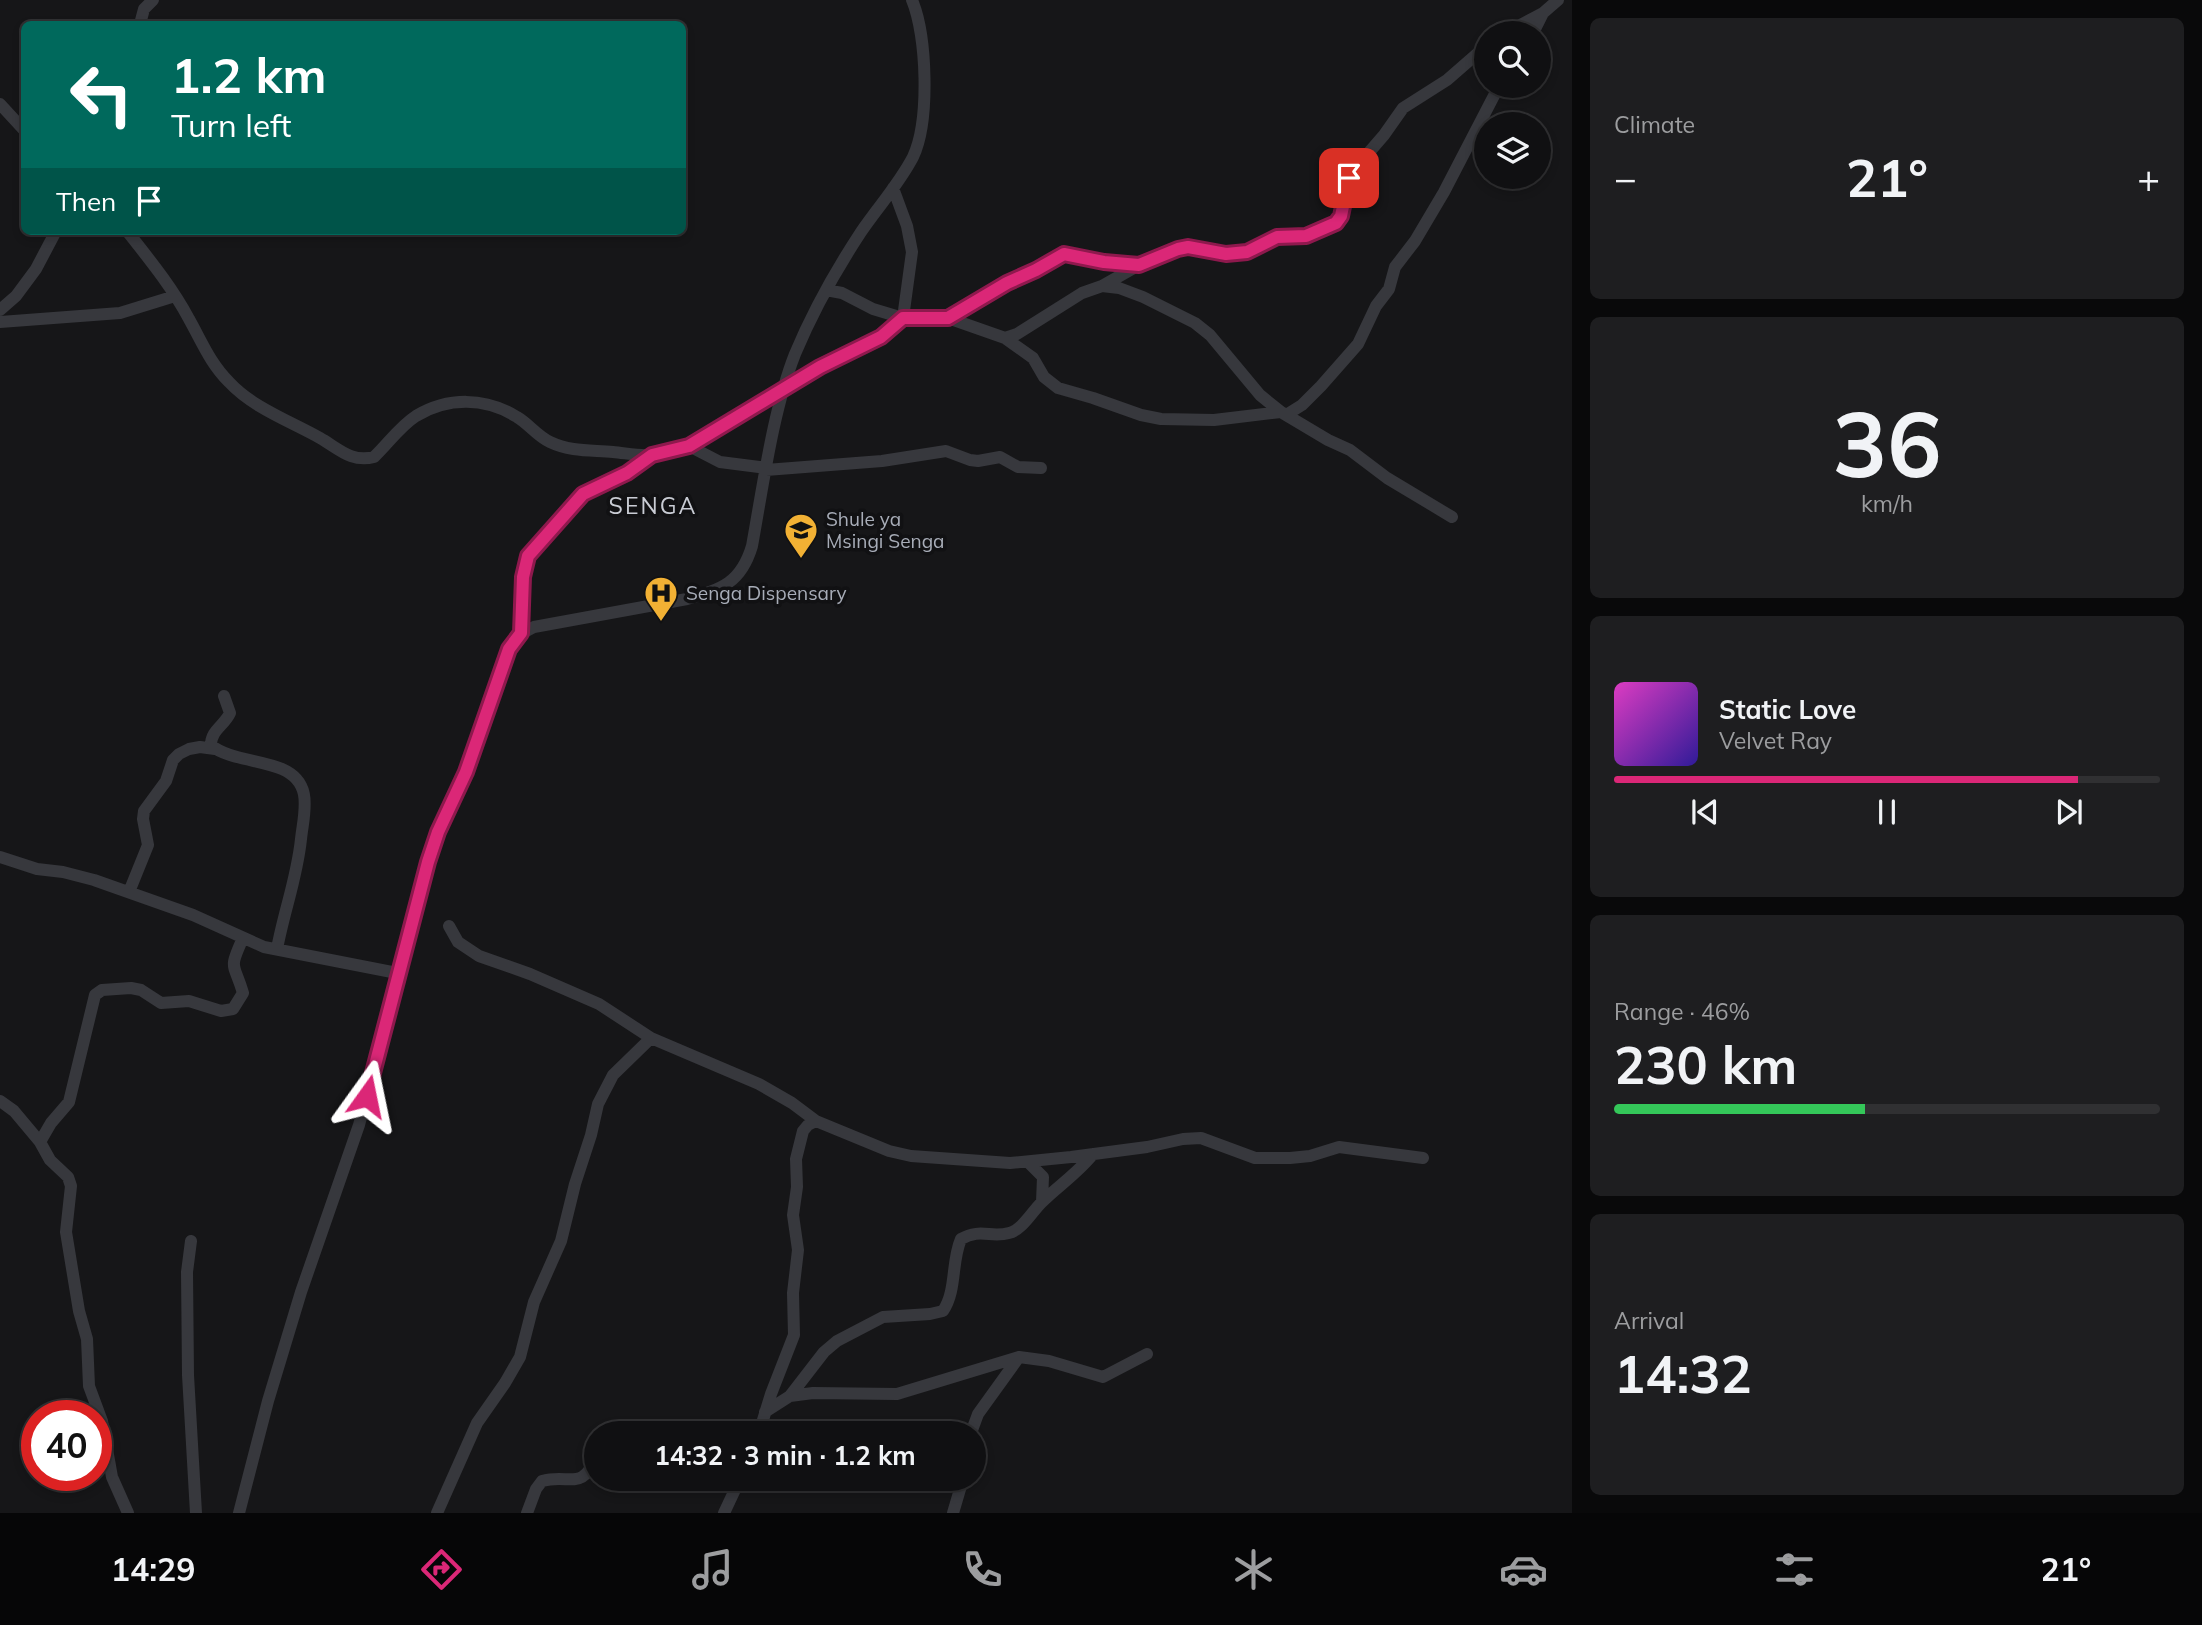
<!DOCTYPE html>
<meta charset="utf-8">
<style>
:root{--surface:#101012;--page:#1e1e20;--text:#f1f3f6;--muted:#9c9d9f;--line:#303032;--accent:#db2777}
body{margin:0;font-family:Mulish,sans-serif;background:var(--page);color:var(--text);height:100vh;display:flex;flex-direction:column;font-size:26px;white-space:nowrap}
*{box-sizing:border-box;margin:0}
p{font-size:23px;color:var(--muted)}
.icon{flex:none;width:38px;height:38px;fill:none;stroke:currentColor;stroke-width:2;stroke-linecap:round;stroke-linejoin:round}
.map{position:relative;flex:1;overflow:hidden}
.sheet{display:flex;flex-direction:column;gap:18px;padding:18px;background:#09090a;width:630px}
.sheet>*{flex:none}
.hud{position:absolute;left:21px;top:21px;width:665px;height:214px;border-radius:10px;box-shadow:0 4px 10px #0003,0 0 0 2px var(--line);background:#00695c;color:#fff;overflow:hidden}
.controls{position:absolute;left:1474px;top:21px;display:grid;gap:14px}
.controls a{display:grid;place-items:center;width:77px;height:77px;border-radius:50%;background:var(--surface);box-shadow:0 4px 10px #0003,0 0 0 2px var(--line);font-size:35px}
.speed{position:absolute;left:21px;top:1400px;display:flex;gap:14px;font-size:35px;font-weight:700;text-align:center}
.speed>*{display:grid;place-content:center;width:91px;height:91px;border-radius:50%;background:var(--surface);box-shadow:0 4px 10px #0003,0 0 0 2px var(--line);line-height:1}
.speed .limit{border:10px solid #d22;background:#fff;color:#111}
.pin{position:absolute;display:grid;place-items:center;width:60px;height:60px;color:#fff;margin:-30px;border-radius:14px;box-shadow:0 4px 10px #0006}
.me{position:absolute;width:77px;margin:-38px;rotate:12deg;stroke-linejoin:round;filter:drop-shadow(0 0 5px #0008)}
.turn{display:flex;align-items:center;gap:24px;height:147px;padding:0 35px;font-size:32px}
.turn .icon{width:91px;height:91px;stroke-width:2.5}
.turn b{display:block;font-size:49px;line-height:60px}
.then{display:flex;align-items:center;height:66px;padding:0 35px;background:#0003;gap:14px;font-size:26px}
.big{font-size:52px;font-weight:700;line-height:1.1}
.sheet .widget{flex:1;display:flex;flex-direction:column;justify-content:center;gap:10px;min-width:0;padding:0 24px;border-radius:10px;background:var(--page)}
.sheet .dial{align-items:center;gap:0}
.dial b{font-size:91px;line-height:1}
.song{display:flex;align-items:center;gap:21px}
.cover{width:84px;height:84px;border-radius:10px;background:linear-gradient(135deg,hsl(310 70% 55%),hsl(250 70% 35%))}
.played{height:7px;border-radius:4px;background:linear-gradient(90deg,var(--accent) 85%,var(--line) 85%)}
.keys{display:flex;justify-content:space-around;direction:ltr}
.heat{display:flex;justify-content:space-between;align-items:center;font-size:38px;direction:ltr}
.charge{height:10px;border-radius:5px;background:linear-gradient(90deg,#34c759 46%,var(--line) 0)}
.trip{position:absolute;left:584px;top:1421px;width:402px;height:70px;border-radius:35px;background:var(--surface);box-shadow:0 4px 10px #0003,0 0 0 2px var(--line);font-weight:700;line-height:70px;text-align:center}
.tab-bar{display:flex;height:112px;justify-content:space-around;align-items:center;background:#060607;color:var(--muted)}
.tab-bar .icon{width:49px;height:49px}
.tab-bar .on{color:var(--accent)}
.tab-bar b{font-size:32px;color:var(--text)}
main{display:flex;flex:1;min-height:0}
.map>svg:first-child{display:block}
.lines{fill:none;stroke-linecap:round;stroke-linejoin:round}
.minor{stroke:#37383d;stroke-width:12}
.route-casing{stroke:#8e194d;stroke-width:18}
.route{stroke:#db2777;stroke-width:12}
.labels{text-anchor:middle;stroke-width:7;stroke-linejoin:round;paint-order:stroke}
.poi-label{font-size:19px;fill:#a8adb8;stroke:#111113;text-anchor:start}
.quarter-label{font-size:23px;letter-spacing:2px;fill:#c9ccd4;stroke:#111113}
</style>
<main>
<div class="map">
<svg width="1572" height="1513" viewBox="0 0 1572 1513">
<rect width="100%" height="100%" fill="#161618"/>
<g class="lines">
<path class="minor" d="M 140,24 L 144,9 L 153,0
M 1505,33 L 1543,13
M 1533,33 L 1543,13 L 1558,0
M 0,104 L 24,130
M 127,231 C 149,259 172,287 189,319 C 202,342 210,363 229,382 C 253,408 290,421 320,438 C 338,448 351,463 374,457 C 388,444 399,427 416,416 C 448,397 485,397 517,417 C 529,424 537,436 550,442 C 571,452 591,450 613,452 C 625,453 638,456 650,455 C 699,450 742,414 784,391
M 1102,286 L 1139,265 L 1178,249 L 1195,247 L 1225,254 L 1235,254 L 1256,249 L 1277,238 L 1306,236 L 1336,223 L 1341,216 L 1352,172 L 1384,135 L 1403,108 L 1447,80 L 1486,46
M 826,290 L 842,293 L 873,309 L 903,318 L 948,318 L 1005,338 L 1017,334 L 1082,293 L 1102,286 L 1119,288 L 1143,297 L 1195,323 L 1210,335 L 1260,395 L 1281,412 L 1328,440 L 1350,450 L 1387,478 L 1452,517
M 0,310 L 16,296 L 36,269 L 56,231
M 948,318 L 1007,283 L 1036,270 L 1064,254 L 1104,262 L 1136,265
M 0,322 L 120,313 L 175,296
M 1005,338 L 1033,358 L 1044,377 L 1058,388 L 1093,398 L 1141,415 L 1161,419 L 1214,420 L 1281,412
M 784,389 L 820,367 L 882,337 L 903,318 L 912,252 L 907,226 L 893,188
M 1286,415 L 1302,405 L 1321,386 L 1358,344 L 1376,306 L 1389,289 L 1395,267 L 1415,241 L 1444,192 L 1499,86
M 689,446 L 720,462 L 767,468
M 766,470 L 882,461 L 946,451 L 970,460 L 978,461 L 1000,457 L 1018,467 L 1041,468
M 521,633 L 523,577 L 529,556 L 583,494 L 627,473 L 641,465 L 652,455
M 224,696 L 230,713 C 224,726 211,730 211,745 C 226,759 262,760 282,769 C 314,783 304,812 301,839 C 297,878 284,911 277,949
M 0,857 L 37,869 L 63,872 L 94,880 L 193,915 L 264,947 L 397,973
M 129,892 L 148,845 L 143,819 L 144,811 L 166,781 L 173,760 L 179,754 L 189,749 L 200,747 L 215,749
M 449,926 L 458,942 L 479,956 L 530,974 L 599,1004 L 651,1038 L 759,1084 L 792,1103 L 816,1121 L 889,1151 L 911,1156 L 1010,1163 L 1071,1157 L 1147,1147 L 1183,1139 L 1201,1138 L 1255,1158 L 1290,1158 L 1310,1156 L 1339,1147 L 1423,1158
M 0,1101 L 14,1111 L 40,1142
M 1028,1162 L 1043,1177 L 1042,1202
M 191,1241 L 187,1272 L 188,1375 L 196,1513
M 790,1396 L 824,1352 L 837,1341 L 883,1317 L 930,1314 L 943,1311 C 957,1290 951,1262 961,1239 C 980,1228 991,1238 1009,1233 C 1022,1230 1032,1212 1041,1203 C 1058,1186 1078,1173 1093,1154
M 765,1412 L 790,1396 L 813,1393 L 897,1394 L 1019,1357 L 1049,1361 L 1103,1377 L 1147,1354
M 759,1433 L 771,1394 L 794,1335 L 793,1293 L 798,1250 L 793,1215 L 797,1187 L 796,1159 L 803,1131 L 808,1125 L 816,1121
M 971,1433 L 978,1414 L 1019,1357
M 128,1513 L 112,1477 L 102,1421 L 89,1386 L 87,1339 L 79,1311 L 66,1232 L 71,1186 L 68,1177 L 50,1160 L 40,1142 L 51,1123 L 69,1102 L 95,995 L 102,990 L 131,988 L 141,990 L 161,1003 L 189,1001 L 221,1011 L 233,1009 L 243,993 C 234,962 228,971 243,938
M 239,1513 L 268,1401 L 301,1292 L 359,1125 L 428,862 L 438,832 L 466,772 L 509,649 L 517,636 L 534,627 L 687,599 C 722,589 741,583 752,546 C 763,486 773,410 795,354 C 813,311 836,270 861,232 C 878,207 899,184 913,157 C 930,121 927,36 912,0
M 437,1513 L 477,1423 L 505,1383 L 520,1357 L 534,1302 L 561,1241 L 575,1184 L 591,1135 L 598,1104 L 613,1075 L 651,1038
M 527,1513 L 536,1489 L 542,1481 C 570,1473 582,1493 597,1455
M 724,1513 L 740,1479
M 953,1513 L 963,1479"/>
</g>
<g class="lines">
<defs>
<path id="route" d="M 367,1096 L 428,862 L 438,832 L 466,772 L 509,649 L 521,633 L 523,577 L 528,556 L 583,494 L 627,473 L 652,455 L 689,446 L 820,367 L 881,337 L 903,318 L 948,318 L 1007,283 L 1036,270 L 1064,254 L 1104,262 L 1139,265 L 1178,249 L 1188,247 L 1226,254 L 1247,252 L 1277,237 L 1306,236 L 1336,223 L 1341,216 L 1349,178"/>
</defs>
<use href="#route" class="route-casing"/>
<use href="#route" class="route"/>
</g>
<defs>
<symbol id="school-pin" viewBox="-11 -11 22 30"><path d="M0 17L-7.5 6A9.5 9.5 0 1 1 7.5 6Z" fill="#f2b134" stroke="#111113"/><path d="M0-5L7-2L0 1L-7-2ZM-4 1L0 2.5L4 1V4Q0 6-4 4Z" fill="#111"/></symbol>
<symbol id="hospital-pin" viewBox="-11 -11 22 30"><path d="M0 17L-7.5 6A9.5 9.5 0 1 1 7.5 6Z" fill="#f2b134" stroke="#111113"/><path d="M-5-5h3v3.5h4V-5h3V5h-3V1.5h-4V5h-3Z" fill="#111"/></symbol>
</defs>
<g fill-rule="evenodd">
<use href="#school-pin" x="782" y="511" width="38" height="52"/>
<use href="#hospital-pin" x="642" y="574" width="38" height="52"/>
</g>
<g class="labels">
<g class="poi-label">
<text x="826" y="526">Shule ya<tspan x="826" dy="22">Msingi Senga</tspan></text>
<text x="686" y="600">Senga Dispensary</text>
</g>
<g class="quarter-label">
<text x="653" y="514">SENGA</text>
</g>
</g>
</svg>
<div class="controls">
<a><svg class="icon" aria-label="search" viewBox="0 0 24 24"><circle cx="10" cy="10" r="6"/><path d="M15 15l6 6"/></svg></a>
<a><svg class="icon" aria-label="layers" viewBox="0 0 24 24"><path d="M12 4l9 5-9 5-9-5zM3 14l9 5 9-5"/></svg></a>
</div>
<div class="speed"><div class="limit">40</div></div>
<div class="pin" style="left:1349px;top:178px;background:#d93025"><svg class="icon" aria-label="arrive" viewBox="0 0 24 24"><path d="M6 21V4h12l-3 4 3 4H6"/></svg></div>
<svg class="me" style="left:367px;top:1096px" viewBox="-20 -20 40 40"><path d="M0-17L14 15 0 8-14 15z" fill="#db2777" stroke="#fff" stroke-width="4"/></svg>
<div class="trip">14:32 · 3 min · 1.2 km</div>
<div class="hud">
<div class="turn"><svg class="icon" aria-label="left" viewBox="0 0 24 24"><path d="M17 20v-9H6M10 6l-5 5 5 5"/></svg><div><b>1.2 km</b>Turn left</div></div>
<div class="then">Then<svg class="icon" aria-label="arrive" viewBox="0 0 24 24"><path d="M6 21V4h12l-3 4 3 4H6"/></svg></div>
</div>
</div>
<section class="sheet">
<div class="widget"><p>Climate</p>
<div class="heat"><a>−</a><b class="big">21°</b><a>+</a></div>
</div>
<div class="widget dial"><b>36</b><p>km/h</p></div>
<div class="widget">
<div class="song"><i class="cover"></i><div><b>Static Love</b><p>Velvet Ray</p></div></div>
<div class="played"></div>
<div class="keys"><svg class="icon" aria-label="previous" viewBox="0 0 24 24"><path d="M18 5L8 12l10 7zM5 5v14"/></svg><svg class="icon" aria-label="pause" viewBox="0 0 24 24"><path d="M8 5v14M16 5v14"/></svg><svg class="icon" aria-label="next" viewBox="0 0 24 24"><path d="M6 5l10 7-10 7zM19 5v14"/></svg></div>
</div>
<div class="widget"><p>Range · 46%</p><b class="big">230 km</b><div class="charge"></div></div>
<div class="widget"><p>Arrival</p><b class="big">14:32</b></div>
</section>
</main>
<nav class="tab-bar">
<b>14:29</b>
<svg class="icon on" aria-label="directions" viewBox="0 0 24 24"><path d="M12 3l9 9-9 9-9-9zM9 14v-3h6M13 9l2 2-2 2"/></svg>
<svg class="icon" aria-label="music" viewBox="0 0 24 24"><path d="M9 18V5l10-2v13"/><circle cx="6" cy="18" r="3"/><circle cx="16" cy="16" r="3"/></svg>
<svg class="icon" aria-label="phone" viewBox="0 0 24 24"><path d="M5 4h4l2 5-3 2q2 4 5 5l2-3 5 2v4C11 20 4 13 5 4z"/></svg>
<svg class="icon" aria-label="climate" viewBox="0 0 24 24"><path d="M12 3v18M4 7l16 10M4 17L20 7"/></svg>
<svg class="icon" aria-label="car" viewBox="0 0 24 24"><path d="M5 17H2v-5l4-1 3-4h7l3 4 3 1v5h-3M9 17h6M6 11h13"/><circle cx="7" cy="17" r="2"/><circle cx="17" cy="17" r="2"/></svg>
<svg class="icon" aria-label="filters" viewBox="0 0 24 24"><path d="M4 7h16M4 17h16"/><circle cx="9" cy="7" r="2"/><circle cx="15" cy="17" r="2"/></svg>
<b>21°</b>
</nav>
